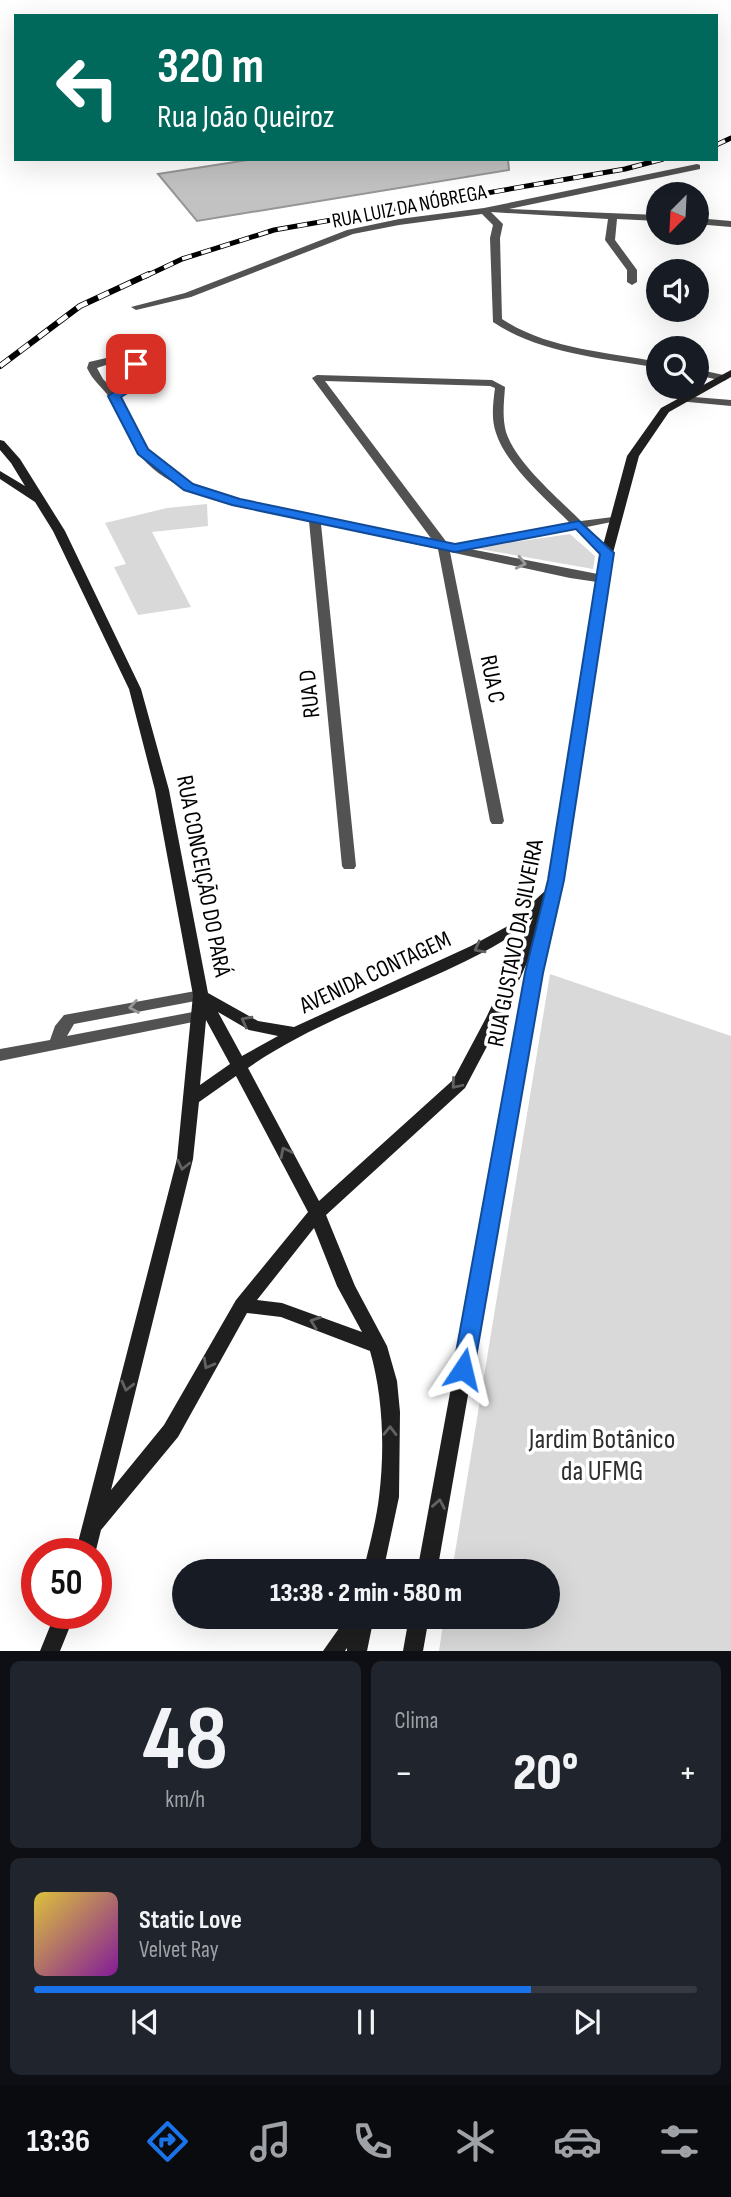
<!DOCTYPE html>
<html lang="pt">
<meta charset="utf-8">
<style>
:root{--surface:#171b24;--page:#20242c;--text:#f1f3f6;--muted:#9ea1a6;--line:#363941;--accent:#1a73e8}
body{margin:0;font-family:"Sofia Sans Condensed",sans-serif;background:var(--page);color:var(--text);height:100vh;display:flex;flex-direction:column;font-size:26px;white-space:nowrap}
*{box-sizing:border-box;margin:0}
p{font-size:23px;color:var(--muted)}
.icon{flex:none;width:38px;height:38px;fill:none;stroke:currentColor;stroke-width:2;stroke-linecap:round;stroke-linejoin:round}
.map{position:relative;height:1651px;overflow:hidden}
.details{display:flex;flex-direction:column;gap:10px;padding:10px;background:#0d0f14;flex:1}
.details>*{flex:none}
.hud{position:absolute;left:14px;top:14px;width:704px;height:147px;border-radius:0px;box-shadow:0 7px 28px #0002;background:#00695c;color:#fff;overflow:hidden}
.needle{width:46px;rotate:204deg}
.controls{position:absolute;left:646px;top:182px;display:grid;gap:14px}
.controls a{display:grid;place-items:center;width:63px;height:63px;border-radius:50%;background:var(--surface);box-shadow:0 7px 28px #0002;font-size:35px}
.speed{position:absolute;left:21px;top:1538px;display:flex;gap:14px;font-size:35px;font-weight:700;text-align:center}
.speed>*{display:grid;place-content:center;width:91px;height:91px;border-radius:50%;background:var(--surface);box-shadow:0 7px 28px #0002;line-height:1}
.speed .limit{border:10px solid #d22;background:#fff;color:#111}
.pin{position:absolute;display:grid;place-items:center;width:60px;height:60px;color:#fff;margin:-30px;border-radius:14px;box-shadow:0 4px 10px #0006}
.me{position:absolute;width:77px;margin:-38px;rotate:10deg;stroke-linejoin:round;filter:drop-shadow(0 0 5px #0008)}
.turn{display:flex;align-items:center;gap:24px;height:147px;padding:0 28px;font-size:32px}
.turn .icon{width:91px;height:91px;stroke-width:2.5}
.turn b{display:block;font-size:49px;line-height:60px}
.big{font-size:52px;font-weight:800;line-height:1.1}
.details .card{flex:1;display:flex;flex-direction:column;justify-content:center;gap:10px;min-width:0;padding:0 24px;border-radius:10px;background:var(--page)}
.details .dial{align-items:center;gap:0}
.dial b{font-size:91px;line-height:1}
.song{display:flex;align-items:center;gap:21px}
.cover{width:84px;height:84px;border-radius:10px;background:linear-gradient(135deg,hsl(50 70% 55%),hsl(290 70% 35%))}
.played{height:7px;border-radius:4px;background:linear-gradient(90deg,var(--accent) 75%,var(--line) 75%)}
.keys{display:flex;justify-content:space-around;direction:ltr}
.heat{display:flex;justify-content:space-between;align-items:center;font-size:38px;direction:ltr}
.details .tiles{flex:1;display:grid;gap:10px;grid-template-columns:1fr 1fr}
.card:last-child{grid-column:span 2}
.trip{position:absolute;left:172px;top:1559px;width:388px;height:70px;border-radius:35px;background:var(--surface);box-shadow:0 7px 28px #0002;font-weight:800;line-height:70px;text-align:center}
.tab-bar{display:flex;height:112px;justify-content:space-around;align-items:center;background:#090b0e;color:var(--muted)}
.tab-bar .icon{width:49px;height:49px}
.tab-bar .selected{color:var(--accent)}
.tab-bar b{font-size:32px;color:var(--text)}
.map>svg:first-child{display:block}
.green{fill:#d9d9d9}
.building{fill:#c2c2c2;stroke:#969696;stroke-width:2}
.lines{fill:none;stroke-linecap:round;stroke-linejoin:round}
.minor{fill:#525252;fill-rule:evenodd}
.secondary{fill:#1f1f1f;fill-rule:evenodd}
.rail-far1-casing{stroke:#000;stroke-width:5}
.rail-casing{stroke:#000;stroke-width:6}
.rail-far1{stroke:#fff;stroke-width:3.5;stroke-dasharray:10;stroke-linecap:butt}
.rail{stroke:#fff;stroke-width:4.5;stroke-dasharray:12;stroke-linecap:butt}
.oneway{stroke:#979797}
.oneway2{stroke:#626262}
.route{fill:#1a73e8;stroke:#114b97;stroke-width:2}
.labels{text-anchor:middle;stroke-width:7;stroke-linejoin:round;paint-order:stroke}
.far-street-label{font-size:21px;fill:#000;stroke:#fff}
.street-label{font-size:24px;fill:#000;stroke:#fff}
.near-park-label{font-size:28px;fill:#303030;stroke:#fff}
</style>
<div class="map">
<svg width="731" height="1651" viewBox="0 0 731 1651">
<rect width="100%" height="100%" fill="#fff"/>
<path class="green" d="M 207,504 L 208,526 L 152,532 L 191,607 L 138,615 L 114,567 L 126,564 L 105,523 L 167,508 Z
M 570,534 L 595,556 L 593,569 L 474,548 Z
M 550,974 L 731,1036 L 731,1651 L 439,1651 L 444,1617 L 548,1617 L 548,1572 L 452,1571 Z"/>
<path class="building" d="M 254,159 L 508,159 L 509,170 L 197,221 L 158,174 Z"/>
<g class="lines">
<path class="minor" d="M 697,164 L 700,165 L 700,169 L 509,209 L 658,215 L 658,221 L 617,219 L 615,240 L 637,270 L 637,282 L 632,285 L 627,282 L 627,270 L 605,240 L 608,219 L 491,212 L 503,224 L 500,238 L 502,319 C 546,349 607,352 658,362 L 658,368 C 604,358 540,354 493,322 L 490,238 L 493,225 L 482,214 L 399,225 L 353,234 L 191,297 L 136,310 L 131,307 L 185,293 L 347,230 L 399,219 L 484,208 Z
M 696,218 L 731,221 L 731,227 L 696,224 Z
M 115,356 L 135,358 L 147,374 L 144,383 L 120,397 L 147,449 L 166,467 L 193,485 L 240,499 L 433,541 L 312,378 L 317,375 L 492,380 L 505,387 C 504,402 502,417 506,432 C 516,463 558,498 581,521 L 621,516 L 621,520 L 587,527 L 613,553 L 607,557 L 603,556 L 576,529 L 470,549 L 608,576 L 610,579 L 608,582 L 604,583 L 570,578 L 450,552 L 504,821 L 502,824 L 492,824 L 490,821 L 438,549 L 321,524 L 356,866 L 354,869 L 344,869 L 342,866 L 309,521 C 257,510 169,499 137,451 C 125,435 121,414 110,398 C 102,387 93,381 87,368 L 89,362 ZM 115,362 L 128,363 L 137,374 L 135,379 L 115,391 L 103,379 L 97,368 ZM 325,381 L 490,386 L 495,388 C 493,403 491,419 496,433 C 506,465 547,500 570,523 L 455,546 L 448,544 Z
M 696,369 L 728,376 L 729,378 L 724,381 L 696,375 Z
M 682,396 L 731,400 L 731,406 L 678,401 L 677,399 Z
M 201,990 L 206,991 L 209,995 L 206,999 L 74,1024 L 67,1036 L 198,1011 L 203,1012 L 206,1016 L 203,1020 L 0,1061 L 0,1049 L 50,1040 L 55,1026 L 64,1015 Z"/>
<path class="secondary" d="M 731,370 L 731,377 L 669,412 L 639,456 L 613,553 L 563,880 L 542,973 L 437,1572 L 417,1572 L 531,954 L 502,1018 L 465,1088 L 326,1215 L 355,1286 L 387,1346 L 397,1381 L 400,1412 L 399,1497 L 383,1572 L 363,1572 C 369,1547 376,1522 379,1497 C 385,1449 383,1396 370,1351 L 281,1317 L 247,1313 L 178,1437 L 101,1530 L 95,1554 L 75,1554 L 177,1159 L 193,995 L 155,790 L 129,689 L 53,531 L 35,502 L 0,479 L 0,471 L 25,486 L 11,463 L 0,450 L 0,440 L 4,441 L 20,459 L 65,531 L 141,689 L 169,790 L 208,993 L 258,1021 L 294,1027 L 471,946 L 506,927 L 547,889 L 601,553 L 627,456 L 661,408 ZM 533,918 L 486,1018 L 453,1080 L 319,1201 L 248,1068 C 303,1029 374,1003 436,975 C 470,959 505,944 533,918 ZM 218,1012 L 249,1030 L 278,1036 L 242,1056 ZM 206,1020 L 230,1064 L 200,1085 ZM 236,1076 L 308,1212 L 236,1300 L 164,1425 L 111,1490 L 193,1159 L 199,1102 ZM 314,1228 L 337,1286 L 362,1332 L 282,1303 L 257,1300 Z
M 55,1614 L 75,1614 L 60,1651 L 40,1651 Z
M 347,1617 L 374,1617 L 367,1651 L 347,1651 L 347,1648 L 345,1651 L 323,1651 Z
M 409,1617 L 429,1617 L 423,1651 L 403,1651 Z"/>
<defs>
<path id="rail-far1" d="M 716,145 L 731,138
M 146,276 L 182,259 L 274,230 L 625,169 L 663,159"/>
<path id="rail" d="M 0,366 L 80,306 L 149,274"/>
</defs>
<use href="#rail-far1" class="rail-far1-casing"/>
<use href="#rail" class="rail-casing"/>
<use href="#rail-far1" class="rail-far1"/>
<use href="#rail" class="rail"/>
</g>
<defs><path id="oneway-chevron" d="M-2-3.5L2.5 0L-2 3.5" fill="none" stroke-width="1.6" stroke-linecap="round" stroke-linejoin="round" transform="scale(1.75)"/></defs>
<g class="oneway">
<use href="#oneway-chevron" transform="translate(521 563) rotate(13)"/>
<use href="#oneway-chevron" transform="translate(134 1007) rotate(170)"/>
</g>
<g class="oneway2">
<use href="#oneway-chevron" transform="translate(479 948) rotate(152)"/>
<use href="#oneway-chevron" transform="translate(246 1021) rotate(-152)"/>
<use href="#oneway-chevron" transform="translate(456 1084) rotate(130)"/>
<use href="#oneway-chevron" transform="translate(285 1152) rotate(-117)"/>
<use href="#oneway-chevron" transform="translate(183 1165) rotate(103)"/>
<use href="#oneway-chevron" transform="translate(315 1322) rotate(-161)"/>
<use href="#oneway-chevron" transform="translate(208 1364) rotate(119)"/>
<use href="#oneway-chevron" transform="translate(127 1386) rotate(104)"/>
<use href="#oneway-chevron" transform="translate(390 1431) rotate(-89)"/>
<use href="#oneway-chevron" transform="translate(439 1504) rotate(-80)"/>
</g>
<path class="route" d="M 136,360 C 145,362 148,373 147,381 L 121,397 L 148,449 L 193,484 L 240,499 L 455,544 L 579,521 L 614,553 L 564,880 L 543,973 L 474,1369 L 471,1375 L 463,1377 L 456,1375 L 453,1369 L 525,973 L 548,880 L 600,554 L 576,529 L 455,552 L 232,505 L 184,490 L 138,454 L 108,396 L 135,379 L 130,364 Z"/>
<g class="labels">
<g class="far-street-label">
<text transform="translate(409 206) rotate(-11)" y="7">RUA LUIZ DA NÓBREGA</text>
</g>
<g class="street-label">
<text transform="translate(493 679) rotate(79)" y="8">RUA C</text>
<text transform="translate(309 694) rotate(-96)" y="8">RUA D</text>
<text transform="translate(204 876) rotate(79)" y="8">RUA CONCEIÇÃO DO PARÁ</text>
<text transform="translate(515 943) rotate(-79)" y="8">RUA GUSTAVO DA SILVEIRA</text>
<text transform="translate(375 972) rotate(-25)" y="8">AVENIDA CONTAGEM</text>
</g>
<g class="near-park-label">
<text x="602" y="1448">Jardim Botânico<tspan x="602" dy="32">da UFMG</tspan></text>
</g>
</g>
</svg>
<div class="controls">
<a><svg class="needle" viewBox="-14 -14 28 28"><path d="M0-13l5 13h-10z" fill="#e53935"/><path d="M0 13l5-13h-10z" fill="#9ea1a6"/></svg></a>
<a><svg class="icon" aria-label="sound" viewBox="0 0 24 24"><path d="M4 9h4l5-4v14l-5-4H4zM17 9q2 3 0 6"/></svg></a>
<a><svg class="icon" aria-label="search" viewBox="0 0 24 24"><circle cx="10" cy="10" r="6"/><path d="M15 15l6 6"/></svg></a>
</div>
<div class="speed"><div class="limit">50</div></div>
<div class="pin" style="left:136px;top:364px;background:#d93025"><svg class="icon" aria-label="arrive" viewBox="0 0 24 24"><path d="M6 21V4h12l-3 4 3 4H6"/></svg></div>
<svg class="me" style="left:463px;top:1369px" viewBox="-20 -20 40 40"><path d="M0-17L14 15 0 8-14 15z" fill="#1a73e8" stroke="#fff" stroke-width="4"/></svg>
<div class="trip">13:38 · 2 min · 580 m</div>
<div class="hud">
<div class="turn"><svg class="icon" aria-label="left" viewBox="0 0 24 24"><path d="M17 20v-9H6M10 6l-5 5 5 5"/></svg><div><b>320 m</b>Rua João Queiroz</div></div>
</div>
</div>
<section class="details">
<div class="tiles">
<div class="card dial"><b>48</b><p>km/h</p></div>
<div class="card"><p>Clima</p>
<div class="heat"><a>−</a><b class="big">20°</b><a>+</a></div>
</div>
<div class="card">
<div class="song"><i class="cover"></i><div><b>Static Love</b><p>Velvet Ray</p></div></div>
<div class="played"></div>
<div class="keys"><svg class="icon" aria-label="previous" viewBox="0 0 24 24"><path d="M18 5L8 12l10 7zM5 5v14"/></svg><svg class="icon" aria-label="pause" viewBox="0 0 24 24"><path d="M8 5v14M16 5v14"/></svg><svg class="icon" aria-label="next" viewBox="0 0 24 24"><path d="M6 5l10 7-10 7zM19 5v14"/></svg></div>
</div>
</div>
</section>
<nav class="tab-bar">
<b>13:36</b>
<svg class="icon selected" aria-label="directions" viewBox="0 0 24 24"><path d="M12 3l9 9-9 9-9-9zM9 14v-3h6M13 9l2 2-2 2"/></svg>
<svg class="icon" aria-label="music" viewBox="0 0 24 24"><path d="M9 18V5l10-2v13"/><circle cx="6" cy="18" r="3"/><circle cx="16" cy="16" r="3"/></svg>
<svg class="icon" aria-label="phone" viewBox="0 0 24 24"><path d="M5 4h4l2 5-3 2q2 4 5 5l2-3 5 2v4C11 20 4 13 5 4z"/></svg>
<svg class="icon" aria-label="climate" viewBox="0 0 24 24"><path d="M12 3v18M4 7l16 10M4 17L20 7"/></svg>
<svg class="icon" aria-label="car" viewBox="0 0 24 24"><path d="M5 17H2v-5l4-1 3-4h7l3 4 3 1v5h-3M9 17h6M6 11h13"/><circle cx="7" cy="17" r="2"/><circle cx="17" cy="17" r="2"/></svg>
<svg class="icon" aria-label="filters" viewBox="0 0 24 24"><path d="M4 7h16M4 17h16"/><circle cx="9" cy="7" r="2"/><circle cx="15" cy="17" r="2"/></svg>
</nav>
